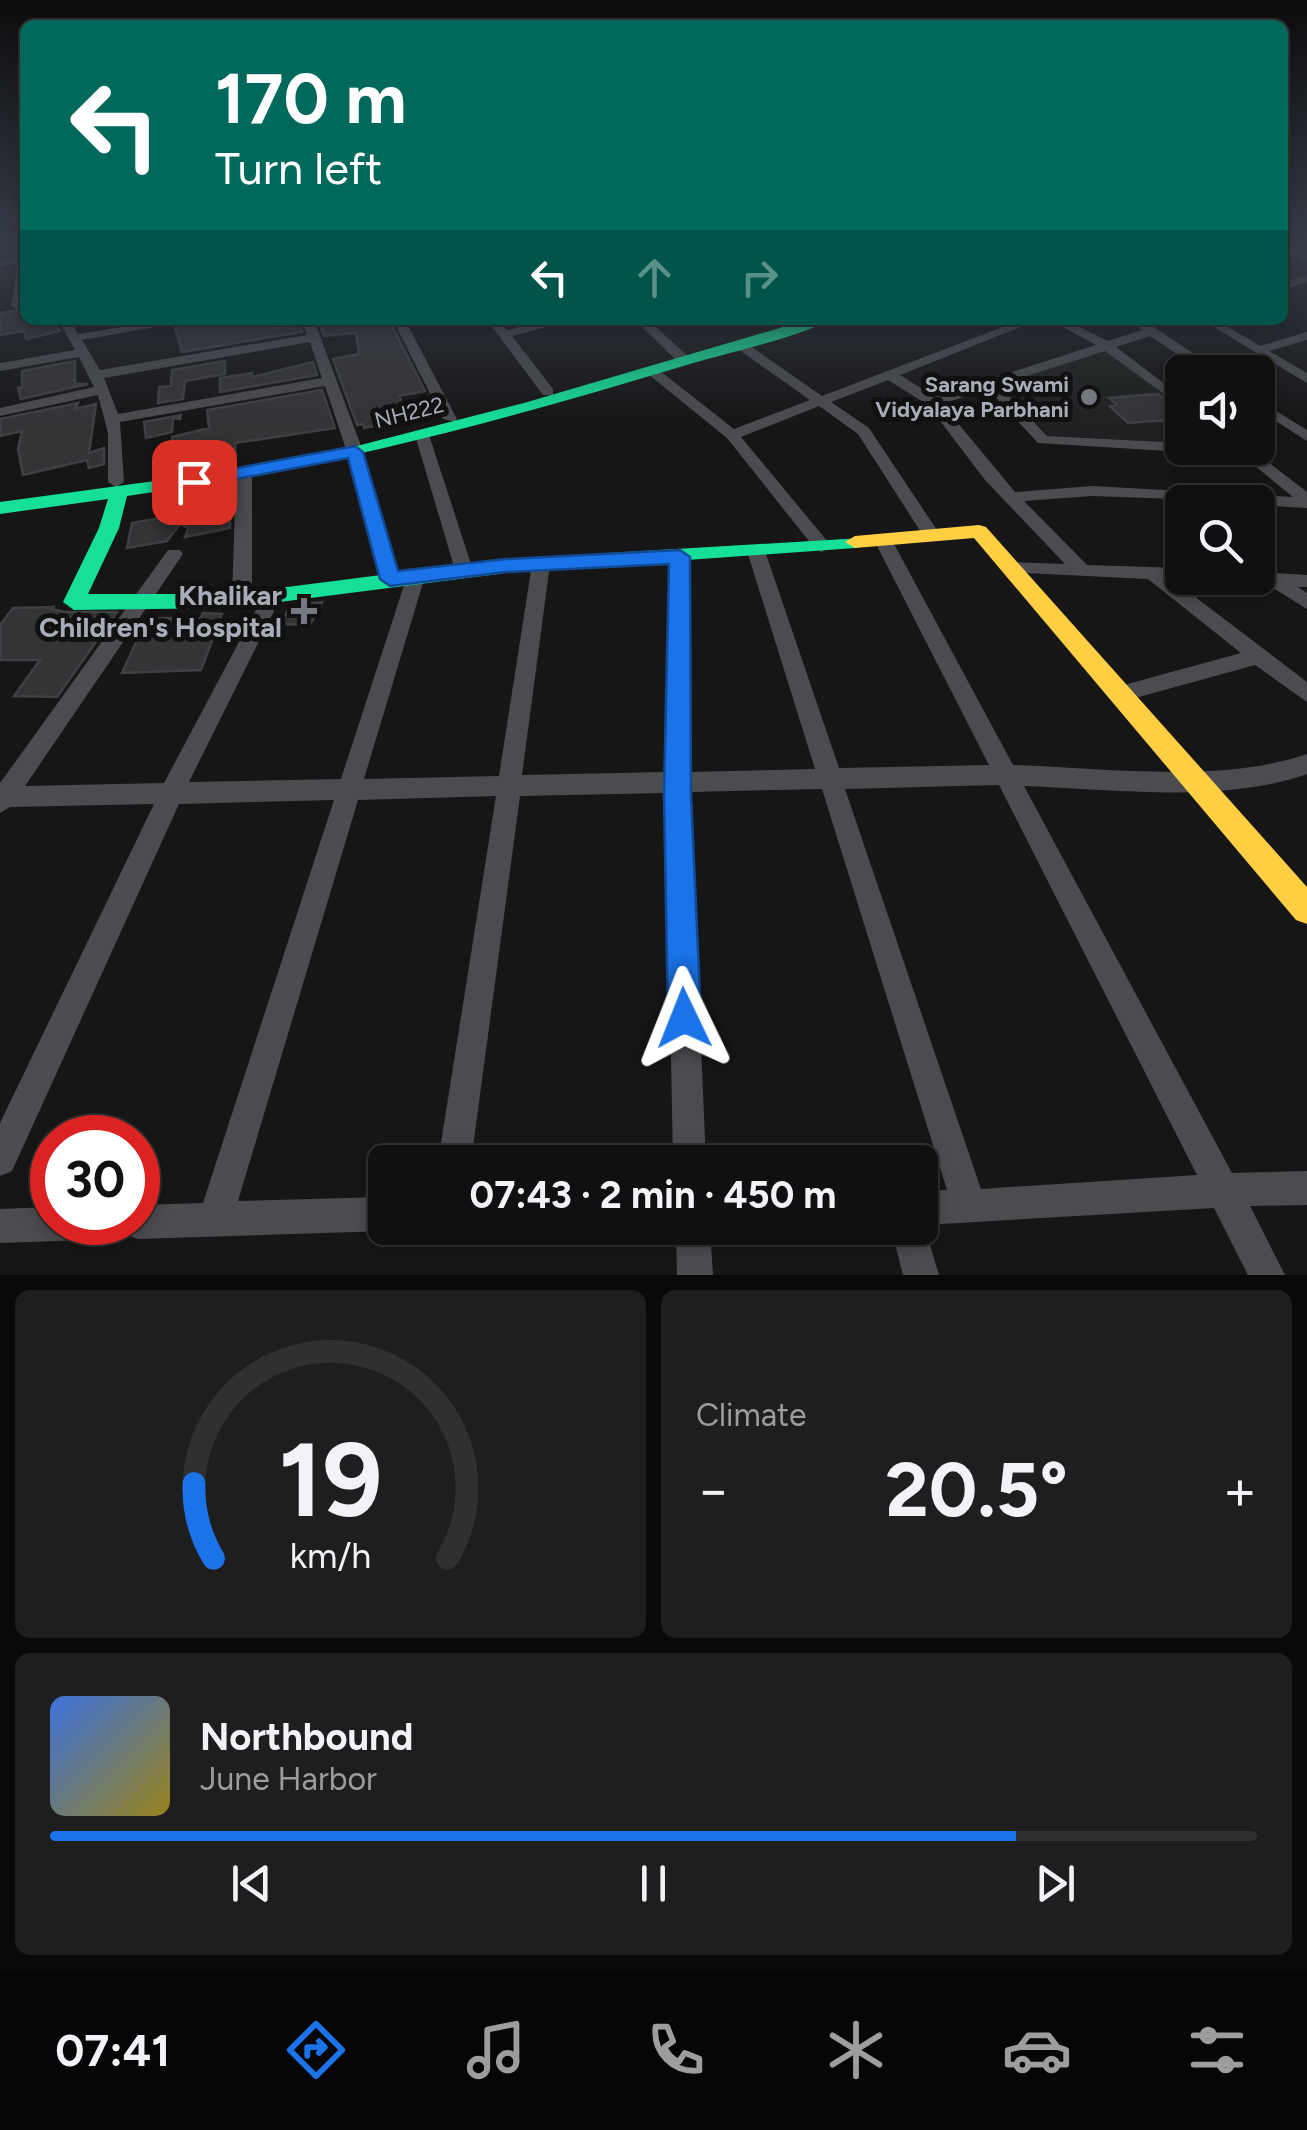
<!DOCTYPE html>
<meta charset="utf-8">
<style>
:root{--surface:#101011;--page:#1e1e1f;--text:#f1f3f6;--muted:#9c9d9f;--line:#303031;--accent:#1a73e8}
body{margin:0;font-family:Figtree,sans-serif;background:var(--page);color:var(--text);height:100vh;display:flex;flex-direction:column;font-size:38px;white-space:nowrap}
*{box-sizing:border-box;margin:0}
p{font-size:32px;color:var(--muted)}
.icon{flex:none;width:55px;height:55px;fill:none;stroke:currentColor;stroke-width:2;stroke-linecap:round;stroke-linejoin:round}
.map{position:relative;height:1275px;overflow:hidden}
.sheet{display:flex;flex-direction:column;gap:15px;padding:15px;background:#090909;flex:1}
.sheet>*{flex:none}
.banner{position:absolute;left:20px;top:20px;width:1268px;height:305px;border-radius:15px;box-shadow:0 5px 15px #0003,0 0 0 2px var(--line);background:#00695c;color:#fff;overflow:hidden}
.controls{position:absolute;left:1165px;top:355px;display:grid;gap:20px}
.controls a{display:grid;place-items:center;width:110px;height:110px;border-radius:15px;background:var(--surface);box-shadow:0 5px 15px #0003,0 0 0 2px var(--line);font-size:50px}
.speed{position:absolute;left:30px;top:1115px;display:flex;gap:20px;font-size:50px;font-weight:700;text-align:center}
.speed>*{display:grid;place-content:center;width:130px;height:130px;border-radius:50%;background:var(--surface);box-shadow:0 5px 15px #0003,0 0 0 2px var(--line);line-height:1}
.speed .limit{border:15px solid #d22;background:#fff;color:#111}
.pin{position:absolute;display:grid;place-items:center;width:85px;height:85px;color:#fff;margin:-42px;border-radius:20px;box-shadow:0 5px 15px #0006}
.me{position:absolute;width:110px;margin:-55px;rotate:358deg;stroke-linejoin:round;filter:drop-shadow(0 0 8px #0008)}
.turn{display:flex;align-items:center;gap:35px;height:210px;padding:0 30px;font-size:45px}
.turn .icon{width:130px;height:130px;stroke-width:2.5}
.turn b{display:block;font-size:70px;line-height:85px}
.lanes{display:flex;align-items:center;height:95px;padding:0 30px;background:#0003;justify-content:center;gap:50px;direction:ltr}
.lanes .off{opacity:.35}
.big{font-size:75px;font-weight:700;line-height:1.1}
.sheet .tile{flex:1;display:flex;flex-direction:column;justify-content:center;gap:15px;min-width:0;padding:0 35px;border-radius:15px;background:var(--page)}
.sheet .dial{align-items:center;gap:0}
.dial svg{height:260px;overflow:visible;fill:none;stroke:var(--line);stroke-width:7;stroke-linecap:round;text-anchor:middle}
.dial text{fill:var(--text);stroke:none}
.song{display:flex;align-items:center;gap:30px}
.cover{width:120px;height:120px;border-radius:15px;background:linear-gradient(135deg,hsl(220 70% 55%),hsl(50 70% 35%))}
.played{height:10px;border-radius:5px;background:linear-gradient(90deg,var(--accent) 80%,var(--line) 80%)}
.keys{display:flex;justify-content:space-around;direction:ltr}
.heat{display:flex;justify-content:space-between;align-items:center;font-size:55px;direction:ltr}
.sheet .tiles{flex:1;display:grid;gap:15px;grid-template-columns:1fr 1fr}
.tile:last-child{grid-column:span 2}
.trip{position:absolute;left:368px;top:1145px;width:570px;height:100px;border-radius:15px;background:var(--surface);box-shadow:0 5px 15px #0003,0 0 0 2px var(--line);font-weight:700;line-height:100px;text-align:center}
.dock{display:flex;height:160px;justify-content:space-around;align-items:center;background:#060607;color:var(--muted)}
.dock .icon{width:70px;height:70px}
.dock .current{color:var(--accent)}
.dock b{font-size:45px;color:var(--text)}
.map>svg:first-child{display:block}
.built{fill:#212123}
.green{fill:#1b201b}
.building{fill:#343437;stroke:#3f4043;stroke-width:2.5}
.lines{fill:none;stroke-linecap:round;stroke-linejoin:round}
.street{fill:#4b4c4f;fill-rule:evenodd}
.fast{fill:#16e098;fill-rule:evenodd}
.slow{fill:#ffcf43;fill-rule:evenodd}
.route{fill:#1a73e8;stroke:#114b97;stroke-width:2.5}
.poi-dot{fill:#75787f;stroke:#111112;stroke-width:4}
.labels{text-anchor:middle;stroke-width:10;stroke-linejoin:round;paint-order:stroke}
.far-poi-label{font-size:22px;font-weight:bold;fill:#a8adb7;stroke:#111112;text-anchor:end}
.far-street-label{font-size:22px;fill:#a8adb7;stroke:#111112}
.poi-label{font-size:28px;font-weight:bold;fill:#a8adb7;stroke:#111112;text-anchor:end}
</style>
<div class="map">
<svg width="1307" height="1275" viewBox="0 0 1307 1275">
<rect width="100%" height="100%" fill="#161617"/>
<path class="built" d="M 1105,349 L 1182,408 L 1182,443 L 1049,436 L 1000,386 Z"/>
<path class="green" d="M 1104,352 L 1156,391 L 1099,396 L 1064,366 Z"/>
<path class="building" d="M 25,309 L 25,320 L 54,320 L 60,331 L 26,339 L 24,331 L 0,335 L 0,313 Z
M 199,320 L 272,320 L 273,326 L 278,328 L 299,323 L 302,332 L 182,352 L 175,327 Z
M 318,320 L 389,320 L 425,391 L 399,396 L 408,419 L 364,428 L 363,424 L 357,425 L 333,359 L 359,354 L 356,333 L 324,336 Z
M 75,361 L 75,384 L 88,384 L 21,399 L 18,388 L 22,387 L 22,371 Z
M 225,361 L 225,374 L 185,381 L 183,399 L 158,403 L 159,387 L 171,386 L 172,370 Z
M 313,362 L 317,375 L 220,392 L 220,378 L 252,373 L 252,377 Z
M 322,390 L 335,428 L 235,443 L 236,455 L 176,467 L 172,437 L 209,428 L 207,410 Z
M 1158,394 L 1182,413 L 1182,419 L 1128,423 L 1110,406 L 1117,405 L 1109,398 Z
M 78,403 L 75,409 L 96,404 L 89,453 L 104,448 L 104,464 L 89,468 L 87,460 L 23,475 L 18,449 L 22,431 L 0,436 L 0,419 Z
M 181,415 L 180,419 L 173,418 L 172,432 L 146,438 L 144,422 Z
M 231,499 L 230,528 L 185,537 L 188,528 L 180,524 L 167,541 L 127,548 L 132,523 L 182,514 L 184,505 Z
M 322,602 L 310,625 L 281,624 L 290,606 Z
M 53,607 L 51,609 L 65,612 L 117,612 L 57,697 L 14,696 L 40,660 L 0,660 L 0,625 L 13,608 Z
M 203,613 L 222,614 L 201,670 L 122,673 L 147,618 L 201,618 Z"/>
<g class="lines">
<path class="street" d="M 1282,246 L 1307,254 L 1307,261 L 1282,253 Z
M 25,247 L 23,306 L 17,309 L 11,306 L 18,263 L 0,267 L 0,261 L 19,257 L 20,250 Z
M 1307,275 L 1307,282 L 1282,290 L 1282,283 Z
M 58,320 L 70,320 L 78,334 L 166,320 L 195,320 L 82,340 L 100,370 L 307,335 L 302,320 L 314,320 L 360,443 L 399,579 L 397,583 L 383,583 L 381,579 L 344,443 L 325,386 L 120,422 L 124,482 L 116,487 L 108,482 L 108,433 L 98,395 L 0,416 L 0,408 L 94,387 L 79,357 L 0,371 L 0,363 L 75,350 ZM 310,342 L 322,378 L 118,414 L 104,378 Z
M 393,320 L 405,320 L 457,419 L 455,422 L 443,419 Z
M 487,320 L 499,320 L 507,330 L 551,320 L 574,320 L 512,336 L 553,389 L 553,395 L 543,395 Z
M 635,320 L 648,320 L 689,357 L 689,363 L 679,363 Z
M 1021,320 L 1038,320 L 900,375 L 935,397 L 1096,345 L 1050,320 L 1065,320 L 1108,341 L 1142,330 L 1129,320 L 1143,320 L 1217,369 L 1218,372 L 1204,372 L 1150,336 L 1116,347 L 1182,397 L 1182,407 L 1105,351 L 999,385 L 1047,436 L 1182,443 L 1182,448 L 1208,448 L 1200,453 L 1038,443 L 988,389 L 942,404 L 1015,492 L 1092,486 L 1293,497 L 1233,448 L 1250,448 L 1307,492 L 1307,508 L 1258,505 L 1258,502 L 1092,496 L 1024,501 L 1087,565 L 1182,568 L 1182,578 L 1189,578 L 1173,580 L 1307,682 L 1307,702 L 1255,665 L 1121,702 L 1113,700 L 1110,694 L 1113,688 L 1241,653 L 1148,579 L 1005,572 L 1002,568 L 1005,564 L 1011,562 L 1065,564 L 985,480 L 928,405 L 888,380 L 831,402 L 869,428 L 941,536 L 938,540 L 926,540 L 858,434 L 819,406 L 741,437 L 828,542 L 831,546 L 822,552 L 816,550 L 727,438 L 643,370 L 655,367 L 734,429 L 810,400 L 735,347 L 735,341 L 743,341 L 822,396 Z
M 1202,320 L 1217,320 L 1260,346 L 1307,332 L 1307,340 L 1269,351 L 1307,373 L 1307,383 Z
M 1258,400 L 1307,430 L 1307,441 L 1258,410 Z
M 422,431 L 429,435 L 473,570 L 470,574 L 464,576 L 455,570 L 415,435 Z
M 244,468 L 252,473 L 252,599 L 242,606 L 232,599 L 236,473 Z
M 884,536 L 893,542 L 1013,765 C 1105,768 1219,784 1307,754 L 1307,774 C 1223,804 1112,789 1024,786 L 1232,1173 L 1307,1171 L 1307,1205 L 1250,1206 L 1285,1275 L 1248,1275 L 1214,1208 L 924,1225 L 939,1275 L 903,1275 L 891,1228 L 920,1228 L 920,1191 L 947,1190 L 822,789 L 690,792 L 706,1162 L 673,1162 L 666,793 L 520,796 L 471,1162 L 438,1162 L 496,796 L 358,800 L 238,1201 L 385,1197 L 385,1228 L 394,1228 L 385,1231 L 138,1239 L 127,1235 L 116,1239 L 0,1243 L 0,1209 L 52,1207 L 52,1222 L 138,1222 L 138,1205 L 203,1203 L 334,800 L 179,804 L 12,1171 L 0,1176 L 0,1123 L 154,804 L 10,807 L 0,813 L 0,783 L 168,550 L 180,550 L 183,554 L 25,786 L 164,783 L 264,595 L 273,588 L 282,595 L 189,782 L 341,779 L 407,576 L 416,570 L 425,576 L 364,779 L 499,776 L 532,564 L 541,558 L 550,564 L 522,775 L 666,772 L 670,557 L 679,551 L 688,557 L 690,772 L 815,769 L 747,551 L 756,545 L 765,551 L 839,768 L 989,765 L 875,542 ZM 999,785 L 1197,1175 L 981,1189 L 845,789 Z
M 1258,572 L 1307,575 L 1307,587 L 1298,587 L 1307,593 L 1307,609 L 1270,586 L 1241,584 L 1232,578 L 1258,578 Z
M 676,1228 L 710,1228 L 713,1275 L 677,1275 Z"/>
<path class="fast" d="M 807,320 L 828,320 C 804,336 723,354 690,364 C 505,420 320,470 127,496 L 119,528 L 88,594 L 232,594 L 506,559 L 862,538 L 865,542 L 862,546 L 855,548 L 506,573 L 232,608 L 74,610 L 63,602 L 99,528 L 108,499 L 0,514 L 0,502 L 221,472 L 353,447 L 524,403 Z"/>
<path class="slow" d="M 979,525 L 986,527 L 1307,887 L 1307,924 L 1296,920 L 974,538 L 855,548 L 845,542 L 855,536 Z"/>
</g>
<linearGradient id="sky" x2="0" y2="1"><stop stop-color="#0c0c0d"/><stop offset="0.58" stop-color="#363c47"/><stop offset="1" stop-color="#363c47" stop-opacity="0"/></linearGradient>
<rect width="1307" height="423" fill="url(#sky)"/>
<path class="route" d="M 355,446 L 363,452 L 398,571 L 506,559 L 680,550 L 690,557 L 691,795 L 701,1018 L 696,1029 L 684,1034 L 673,1029 L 668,1018 L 664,795 L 669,564 L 506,572 L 390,586 L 380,579 L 348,458 L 194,487 L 185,482 L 194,476 Z"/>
<g class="poi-dot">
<circle cx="1089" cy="397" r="10"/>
<path d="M299 596h10v10h10v10h-10v10h-10v-10h-10v-10h10z"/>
</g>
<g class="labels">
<g class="far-poi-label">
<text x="1069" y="392">Sarang Swami<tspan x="1069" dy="25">Vidyalaya Parbhani</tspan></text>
</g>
<g class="far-street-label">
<text transform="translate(409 412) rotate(-14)" y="8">NH222</text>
</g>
<g class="poi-label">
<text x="282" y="605">Khalikar<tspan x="282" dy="32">Children's Hospital</tspan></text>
</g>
</g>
</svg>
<div class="controls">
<a><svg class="icon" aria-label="sound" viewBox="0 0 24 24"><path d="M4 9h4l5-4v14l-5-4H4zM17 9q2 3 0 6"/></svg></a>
<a><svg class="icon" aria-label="search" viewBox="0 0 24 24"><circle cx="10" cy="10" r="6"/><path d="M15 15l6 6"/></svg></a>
</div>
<div class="speed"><div class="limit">30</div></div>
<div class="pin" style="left:194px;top:482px;background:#d93025"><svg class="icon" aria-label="arrive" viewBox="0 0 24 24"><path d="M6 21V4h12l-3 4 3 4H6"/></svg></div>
<svg class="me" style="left:684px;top:1018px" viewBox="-20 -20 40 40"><path d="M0-17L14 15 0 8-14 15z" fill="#1a73e8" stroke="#fff" stroke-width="4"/></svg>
<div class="trip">07:43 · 2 min · 450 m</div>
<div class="banner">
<div class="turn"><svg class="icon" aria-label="left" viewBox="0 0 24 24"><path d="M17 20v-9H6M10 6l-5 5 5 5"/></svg><div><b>170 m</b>Turn left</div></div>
<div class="lanes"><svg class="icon" aria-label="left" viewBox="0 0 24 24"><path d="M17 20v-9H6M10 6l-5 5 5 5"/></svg><svg class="icon off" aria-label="ahead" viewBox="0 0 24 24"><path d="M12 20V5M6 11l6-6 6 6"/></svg><svg class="icon off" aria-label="right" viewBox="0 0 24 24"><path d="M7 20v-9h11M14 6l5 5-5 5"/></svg></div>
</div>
</div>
<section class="sheet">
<div class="tiles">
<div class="tile dial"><svg viewBox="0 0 100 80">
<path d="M14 69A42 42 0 1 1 86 69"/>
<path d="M14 69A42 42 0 0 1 8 46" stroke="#1a73e8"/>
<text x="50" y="56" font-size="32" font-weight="700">19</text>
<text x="50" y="72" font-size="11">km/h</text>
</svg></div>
<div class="tile"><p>Climate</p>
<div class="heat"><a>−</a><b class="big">20.5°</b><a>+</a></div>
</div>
<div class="tile">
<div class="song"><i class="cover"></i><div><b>Northbound</b><p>June Harbor</p></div></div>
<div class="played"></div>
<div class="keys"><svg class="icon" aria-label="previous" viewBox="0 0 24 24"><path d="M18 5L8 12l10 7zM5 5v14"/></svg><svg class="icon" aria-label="pause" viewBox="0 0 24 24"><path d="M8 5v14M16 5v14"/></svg><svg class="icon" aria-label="next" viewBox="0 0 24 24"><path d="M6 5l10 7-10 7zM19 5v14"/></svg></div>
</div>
</div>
</section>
<nav class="dock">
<b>07:41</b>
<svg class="icon current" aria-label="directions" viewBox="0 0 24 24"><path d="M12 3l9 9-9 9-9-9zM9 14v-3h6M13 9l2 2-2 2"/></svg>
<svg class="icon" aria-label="music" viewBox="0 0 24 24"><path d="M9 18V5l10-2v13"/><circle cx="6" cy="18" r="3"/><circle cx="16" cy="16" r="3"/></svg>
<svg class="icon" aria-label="phone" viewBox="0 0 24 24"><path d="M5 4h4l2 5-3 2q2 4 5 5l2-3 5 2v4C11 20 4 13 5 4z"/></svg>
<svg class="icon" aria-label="climate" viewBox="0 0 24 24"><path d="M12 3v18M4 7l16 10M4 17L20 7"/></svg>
<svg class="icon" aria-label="car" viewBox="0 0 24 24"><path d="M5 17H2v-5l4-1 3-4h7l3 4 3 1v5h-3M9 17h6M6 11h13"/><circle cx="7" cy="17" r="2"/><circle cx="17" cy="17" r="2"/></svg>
<svg class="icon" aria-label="filters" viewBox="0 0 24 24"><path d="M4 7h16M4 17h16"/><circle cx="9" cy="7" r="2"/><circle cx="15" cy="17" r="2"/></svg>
</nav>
